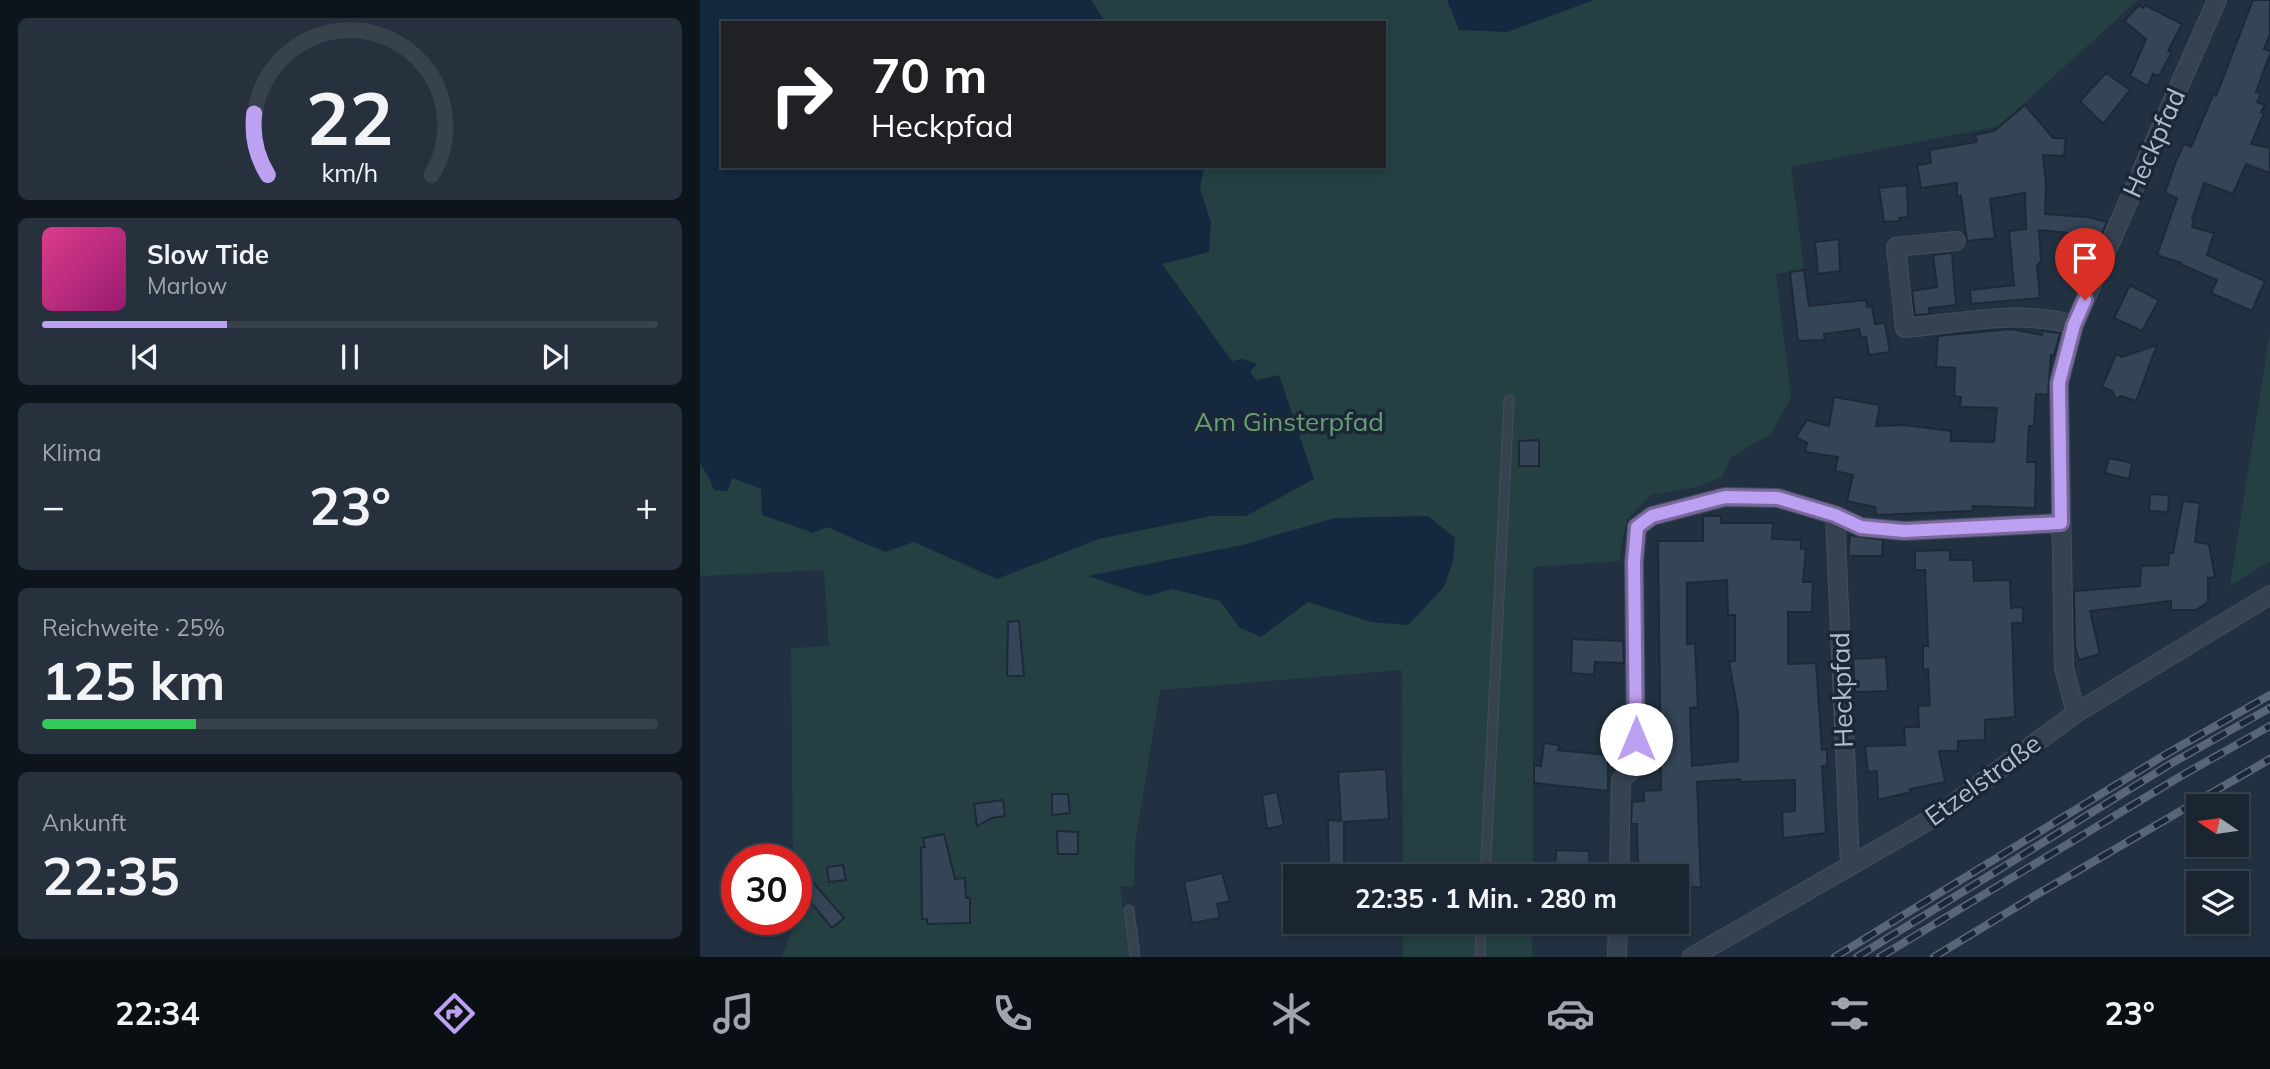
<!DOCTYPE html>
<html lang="de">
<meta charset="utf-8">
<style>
:root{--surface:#1a2531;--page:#27313d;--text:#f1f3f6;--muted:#9fa5ab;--line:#38424d;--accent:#bca0f2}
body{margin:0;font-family:Mulish,sans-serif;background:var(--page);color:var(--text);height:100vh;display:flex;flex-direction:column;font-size:26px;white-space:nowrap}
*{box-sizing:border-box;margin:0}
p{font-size:23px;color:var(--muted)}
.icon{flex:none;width:38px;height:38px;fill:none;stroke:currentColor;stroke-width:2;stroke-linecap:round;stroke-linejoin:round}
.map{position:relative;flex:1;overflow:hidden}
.details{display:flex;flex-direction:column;gap:18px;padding:18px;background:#0e141b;width:700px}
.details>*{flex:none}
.guide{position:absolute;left:21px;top:21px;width:665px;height:147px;border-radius:0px;box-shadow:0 4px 10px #0003,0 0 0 2px var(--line);background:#202124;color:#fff;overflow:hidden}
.needle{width:46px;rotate:283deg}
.fabs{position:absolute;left:1486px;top:794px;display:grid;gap:14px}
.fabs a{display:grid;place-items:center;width:63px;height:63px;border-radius:0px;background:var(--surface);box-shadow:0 4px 10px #0003,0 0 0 2px var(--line);font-size:35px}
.speed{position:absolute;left:21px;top:844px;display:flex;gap:14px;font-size:35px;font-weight:700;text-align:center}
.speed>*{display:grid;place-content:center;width:91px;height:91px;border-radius:50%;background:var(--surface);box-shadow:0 4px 10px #0003,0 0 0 2px var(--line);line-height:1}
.speed .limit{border:10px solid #d22;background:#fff;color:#111}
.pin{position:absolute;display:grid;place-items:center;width:60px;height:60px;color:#fff;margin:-72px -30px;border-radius:50% 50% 50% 0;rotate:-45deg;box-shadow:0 0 7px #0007}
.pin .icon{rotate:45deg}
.me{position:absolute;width:77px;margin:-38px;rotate:0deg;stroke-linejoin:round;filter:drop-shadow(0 0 5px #0008)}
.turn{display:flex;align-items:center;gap:24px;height:147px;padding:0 35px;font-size:32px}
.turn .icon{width:91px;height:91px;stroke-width:2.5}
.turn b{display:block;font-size:49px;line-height:60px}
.big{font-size:52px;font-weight:700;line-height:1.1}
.details .widget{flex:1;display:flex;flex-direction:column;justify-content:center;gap:10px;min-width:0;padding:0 24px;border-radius:10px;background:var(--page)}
.details .dial{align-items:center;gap:0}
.dial svg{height:182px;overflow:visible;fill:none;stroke:var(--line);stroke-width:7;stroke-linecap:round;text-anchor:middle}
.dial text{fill:var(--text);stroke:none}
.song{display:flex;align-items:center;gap:21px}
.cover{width:84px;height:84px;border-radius:10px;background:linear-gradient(135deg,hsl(330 70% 55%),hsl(320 70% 35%))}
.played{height:7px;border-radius:4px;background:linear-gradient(90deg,var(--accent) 30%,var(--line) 30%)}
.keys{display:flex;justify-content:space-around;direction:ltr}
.heat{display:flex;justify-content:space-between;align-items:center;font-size:38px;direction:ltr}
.charge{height:10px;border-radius:5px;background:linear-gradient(90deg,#34c759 25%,var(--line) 0)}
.trip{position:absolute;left:583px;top:864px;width:406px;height:70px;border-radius:0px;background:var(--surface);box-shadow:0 4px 10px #0003,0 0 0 2px var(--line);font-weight:700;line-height:70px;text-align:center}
.tabs{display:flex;height:112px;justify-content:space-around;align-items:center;background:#0a0f14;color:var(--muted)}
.tabs .icon{width:49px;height:49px}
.tabs .active{color:var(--accent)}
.tabs b{font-size:32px;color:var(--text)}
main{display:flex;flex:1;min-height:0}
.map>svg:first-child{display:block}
.green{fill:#244042;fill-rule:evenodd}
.water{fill:#142840}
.building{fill:#344558;stroke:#1e2938;stroke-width:2;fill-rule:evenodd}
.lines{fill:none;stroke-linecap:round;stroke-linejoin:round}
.lane-casing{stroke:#434e5d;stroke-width:11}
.street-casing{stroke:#434e5d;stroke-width:20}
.lane{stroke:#374251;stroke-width:9}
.street{stroke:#374251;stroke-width:18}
.rail-casing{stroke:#586678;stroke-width:8}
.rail{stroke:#1b2736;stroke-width:5;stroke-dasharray:16;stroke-linecap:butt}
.route-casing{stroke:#7a689d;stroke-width:18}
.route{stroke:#bca0f2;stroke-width:12}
.labels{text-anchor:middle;stroke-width:7;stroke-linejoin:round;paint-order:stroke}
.street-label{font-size:26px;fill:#b3bdcb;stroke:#1b2736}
.park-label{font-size:26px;fill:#689f72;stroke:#1b2736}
</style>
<main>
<section class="details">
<div class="widget dial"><svg viewBox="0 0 100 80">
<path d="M14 69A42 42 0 1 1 86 69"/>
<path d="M14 69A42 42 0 0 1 8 42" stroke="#bca0f2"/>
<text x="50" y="56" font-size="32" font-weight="700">22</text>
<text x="50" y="72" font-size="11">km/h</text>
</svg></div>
<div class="widget">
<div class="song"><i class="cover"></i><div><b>Slow Tide</b><p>Marlow</p></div></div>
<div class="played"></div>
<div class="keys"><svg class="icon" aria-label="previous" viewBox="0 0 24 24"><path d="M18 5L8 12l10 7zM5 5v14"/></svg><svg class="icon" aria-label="pause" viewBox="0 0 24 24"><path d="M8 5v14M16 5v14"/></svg><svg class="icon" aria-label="next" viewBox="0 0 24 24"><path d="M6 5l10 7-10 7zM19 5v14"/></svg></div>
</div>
<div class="widget"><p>Klima</p>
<div class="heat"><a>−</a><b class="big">23°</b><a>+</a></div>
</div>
<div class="widget"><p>Reichweite · 25%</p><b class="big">125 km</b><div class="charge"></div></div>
<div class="widget"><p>Ankunft</p><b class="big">22:35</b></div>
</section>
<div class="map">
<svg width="1570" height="957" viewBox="0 0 1570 957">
<rect width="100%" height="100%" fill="#223141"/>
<path class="green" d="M 0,0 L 1438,0 L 1299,126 L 1091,167 L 1104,270 L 1076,274 L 1091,398 L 1070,434 L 1031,457 L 1022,477 L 996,487 L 951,495 L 927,520 L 920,551 L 920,561 L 833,567 L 833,877 L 703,877 L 702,670 L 460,690 L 435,845 L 434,887 L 420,886 L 429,957 L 82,957 L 94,925 L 94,919 L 96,919 L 96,859 L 93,859 L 91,648 L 129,646 L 124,570 L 0,576 ZM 23,23 L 684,23 L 684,166 L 23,166 Z
M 1570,332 L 1570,561 L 1530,586 Z
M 703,922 L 833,922 L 832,957 L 703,957 Z"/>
<path class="water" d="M 0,0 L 391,0 L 406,23 L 23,23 L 23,166 L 504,166 L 500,189 L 511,222 L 509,252 L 462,264 L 532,361 L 543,359 L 557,364 L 550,371 L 556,380 L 579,375 L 614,479 L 546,516 L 511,516 L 399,539 L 297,579 L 214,542 L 185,552 L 127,527 L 113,533 L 62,515 L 61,489 L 32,478 L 28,491 L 14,490 L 10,480 L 0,463 Z
M 747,0 L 894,0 L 807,32 L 759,30 Z
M 728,516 L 755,538 L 753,561 L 744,587 L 708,625 L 671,622 L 608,602 L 561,637 L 540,628 L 520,601 L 472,589 L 447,596 L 388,576 L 542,545 L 635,518 Z"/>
<path class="building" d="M 1553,0 L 1570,0 L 1570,34 L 1564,49 L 1570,51 L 1570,54 L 1556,92 L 1561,94 L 1557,102 L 1565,105 L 1561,112 L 1564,113 L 1551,144 L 1570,148 L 1570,173 L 1546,164 L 1533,194 L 1504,183 L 1492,219 L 1494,220 L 1492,227 L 1514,233 L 1507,255 L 1565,281 L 1552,311 L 1511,293 L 1517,280 L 1480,264 L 1481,263 L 1457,255 L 1477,198 L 1465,193 L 1476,161 L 1484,144 L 1491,147 L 1513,95 L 1516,96 Z
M 1439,5 L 1443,8 L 1445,5 L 1482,24 L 1468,51 L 1472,52 L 1459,76 L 1453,74 L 1448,86 L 1430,76 L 1446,39 L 1424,21 Z
M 1406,73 L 1430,90 L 1403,124 L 1380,101 Z
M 1325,105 L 1353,138 L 1366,138 L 1364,156 L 1343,155 L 1346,184 L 1345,214 L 1387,217 L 1407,222 L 1401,236 L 1339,230 L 1341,261 L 1337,266 L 1340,298 L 1271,304 L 1270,290 L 1314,285 L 1309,231 L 1326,229 L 1325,193 L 1290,199 L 1295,238 L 1267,241 L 1261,196 L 1257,196 L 1257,183 L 1221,188 L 1217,165 L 1231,163 L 1229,150 L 1277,142 L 1275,135 L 1294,131 Z
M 1207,185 L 1208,217 L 1199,218 L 1200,221 L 1184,222 L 1179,188 Z
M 1139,239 L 1140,271 L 1118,274 L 1115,242 Z
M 1252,253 L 1256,305 L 1229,308 L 1229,314 L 1215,315 L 1212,291 L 1237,287 L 1233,255 Z
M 1104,270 L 1109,306 L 1166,300 L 1167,307 L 1172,306 L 1175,324 L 1185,323 L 1190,352 L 1169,355 L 1166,337 L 1161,338 L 1159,329 L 1124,334 L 1125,340 L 1098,341 L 1090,272 Z
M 1430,285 L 1459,300 L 1442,331 L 1414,318 Z
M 1311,329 L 1342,335 L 1343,331 L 1360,333 L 1354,356 L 1351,355 L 1348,395 L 1336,394 L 1334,426 L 1329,426 L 1327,462 L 1336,462 L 1335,508 L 1273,506 L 1273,511 L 1176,515 L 1175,507 L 1147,501 L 1153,475 L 1135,471 L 1138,457 L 1105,452 L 1107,443 L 1096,437 L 1107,420 L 1129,426 L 1134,397 L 1180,405 L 1176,426 L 1204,425 L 1251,431 L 1251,441 L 1294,442 L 1297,408 L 1260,407 L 1261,397 L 1254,396 L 1255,368 L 1236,367 L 1238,336 Z
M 1457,345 L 1436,401 L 1421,396 L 1416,399 L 1412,391 L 1402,387 L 1416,354 L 1422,357 Z
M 839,440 L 839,466 L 819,466 L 819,441 Z
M 1409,458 L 1432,463 L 1429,479 L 1405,473 Z
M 1450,494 L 1469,495 L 1468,512 L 1449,511 Z
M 1483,501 L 1500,503 L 1495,542 L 1509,544 L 1515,577 L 1508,578 L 1508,602 L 1496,610 L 1471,610 L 1471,601 L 1390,611 L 1400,654 L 1379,660 L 1375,646 L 1374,591 L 1440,586 L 1441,566 L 1468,565 L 1469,553 L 1473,553 Z
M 1003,516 L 1021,516 L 1021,523 L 1073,523 L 1072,539 L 1101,540 L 1101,549 L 1106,549 L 1103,582 L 1113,582 L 1112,612 L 1088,612 L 1088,664 L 1116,663 L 1122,750 L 1127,749 L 1127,766 L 1122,766 L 1126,833 L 1083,838 L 1082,812 L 1095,811 L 1095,780 L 1040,782 L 1040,779 L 997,782 L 1001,887 L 979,888 L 979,871 L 938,872 L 937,824 L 931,824 L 932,802 L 944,801 L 944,791 L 961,790 L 958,541 L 1003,541 ZM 1027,580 L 1028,615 L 1035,615 L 1035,661 L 1029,662 L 1038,713 L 1038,761 L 992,766 L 990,708 L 998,707 L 995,643 L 987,644 L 987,583 Z
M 1150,535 L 1183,540 L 1182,556 L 1148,556 Z
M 1250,550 L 1250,560 L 1273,560 L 1274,581 L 1310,580 L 1311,608 L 1323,607 L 1323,623 L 1312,623 L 1315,717 L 1285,720 L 1285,740 L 1258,741 L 1258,751 L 1239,751 L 1245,782 L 1210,789 L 1211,792 L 1178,800 L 1177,771 L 1168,772 L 1165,746 L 1205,745 L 1204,727 L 1219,727 L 1218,706 L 1230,705 L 1228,669 L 1223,670 L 1223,646 L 1228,646 L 1225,570 L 1215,570 L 1215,551 Z
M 319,621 L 324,676 L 307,676 L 308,622 Z
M 872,639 L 923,641 L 924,663 L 895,662 L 894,675 L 871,673 Z
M 1186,657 L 1188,691 L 1155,692 L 1153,659 Z
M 844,743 L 859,745 L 858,750 L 908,755 L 908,791 L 834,783 L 834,765 L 841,766 Z
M 686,769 L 689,819 L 644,822 L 644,877 L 629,877 L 628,820 L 641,821 L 638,772 Z
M 577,792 L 584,825 L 567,829 L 562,795 Z
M 352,794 L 368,794 L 370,813 L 352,815 Z
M 303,800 L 305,816 L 292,818 L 277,826 L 274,804 Z
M 357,831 L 378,832 L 378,854 L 358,854 Z
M 244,834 L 255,879 L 265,878 L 266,898 L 270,898 L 270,923 L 227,924 L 227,919 L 222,919 L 221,848 L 225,847 L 223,838 Z
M 856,850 L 889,851 L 890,872 L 855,871 Z
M 143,865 L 146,880 L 129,882 L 127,867 Z
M 522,873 L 530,901 L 517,904 L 520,918 L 492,923 L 484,882 Z
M 110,879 L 144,918 L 132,928 L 99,888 Z"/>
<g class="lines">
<defs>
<path id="lane" d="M 785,877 L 809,400
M 429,910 L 435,957
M 780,957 L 781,922"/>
<path id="street" d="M 1256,241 L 1196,247 L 1205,328 C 1260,323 1321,309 1374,325
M 1135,515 L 1150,865
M 1376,713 L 1364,668 L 1359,383 L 1374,325 L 1517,0
M 919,877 L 921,780 L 936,766 L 934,562 L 937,527 L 952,516 L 1025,497 L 1078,498 L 1135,515 L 1161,527 L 1204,531 L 1361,523
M 917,957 L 918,922
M 992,957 L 1238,815 L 1376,713 L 1570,595"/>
</defs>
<use href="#lane" class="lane-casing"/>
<use href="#street" class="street-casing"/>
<use href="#lane" class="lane"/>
<use href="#street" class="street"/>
<defs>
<path id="rail" d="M 1135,957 L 1468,753 L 1570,695
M 1157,957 L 1472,763 L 1570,708
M 1180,957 L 1481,776 L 1570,726
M 1234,957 L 1336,895 L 1570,759"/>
</defs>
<use href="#rail" class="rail-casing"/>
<use href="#rail" class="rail"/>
</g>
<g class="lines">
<defs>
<path id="route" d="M 936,739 L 934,562 L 937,527 L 952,516 L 1025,497 L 1078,498 L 1135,515 L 1161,527 L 1204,531 L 1361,523 L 1359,383 L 1374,325 L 1385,300"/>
</defs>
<use href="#route" class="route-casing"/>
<use href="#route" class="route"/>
</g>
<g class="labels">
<g class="street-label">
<text transform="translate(1454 143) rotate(-66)" y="9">Heckpfad</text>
<text transform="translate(1142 690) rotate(-92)" y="9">Heckpfad</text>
<text transform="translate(1283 780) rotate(-36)" y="9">Etzelstraße</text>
</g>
<g class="park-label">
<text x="589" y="431">Am Ginsterpfad</text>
</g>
</g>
</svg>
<div class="fabs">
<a><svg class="needle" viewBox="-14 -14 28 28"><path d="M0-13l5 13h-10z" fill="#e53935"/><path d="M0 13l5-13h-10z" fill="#9fa5ab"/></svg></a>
<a><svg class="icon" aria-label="layers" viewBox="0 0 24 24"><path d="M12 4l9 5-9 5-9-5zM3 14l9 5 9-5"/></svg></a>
</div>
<div class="speed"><div class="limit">30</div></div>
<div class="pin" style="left:1385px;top:300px;background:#d93025"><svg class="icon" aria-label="arrive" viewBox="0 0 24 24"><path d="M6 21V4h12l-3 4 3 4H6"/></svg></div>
<svg class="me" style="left:936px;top:739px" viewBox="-20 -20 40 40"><circle r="19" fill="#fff"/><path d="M0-13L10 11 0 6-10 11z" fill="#bca0f2"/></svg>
<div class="trip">22:35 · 1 Min. · 280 m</div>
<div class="guide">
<div class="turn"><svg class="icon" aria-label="right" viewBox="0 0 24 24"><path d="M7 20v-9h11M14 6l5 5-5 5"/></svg><div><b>70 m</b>Heckpfad</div></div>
</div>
</div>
</main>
<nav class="tabs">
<b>22:34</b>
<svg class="icon active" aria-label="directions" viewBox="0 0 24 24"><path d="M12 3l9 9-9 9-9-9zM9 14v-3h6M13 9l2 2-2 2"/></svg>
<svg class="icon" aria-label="music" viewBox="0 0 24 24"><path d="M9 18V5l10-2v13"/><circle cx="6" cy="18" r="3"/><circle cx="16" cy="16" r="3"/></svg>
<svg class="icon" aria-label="phone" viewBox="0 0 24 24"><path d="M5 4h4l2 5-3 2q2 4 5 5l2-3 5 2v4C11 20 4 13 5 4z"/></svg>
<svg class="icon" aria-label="climate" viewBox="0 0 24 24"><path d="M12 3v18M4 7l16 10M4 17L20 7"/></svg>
<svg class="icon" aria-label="car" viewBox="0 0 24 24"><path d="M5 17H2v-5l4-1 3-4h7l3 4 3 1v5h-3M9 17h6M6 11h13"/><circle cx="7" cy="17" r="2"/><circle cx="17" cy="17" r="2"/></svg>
<svg class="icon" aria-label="filters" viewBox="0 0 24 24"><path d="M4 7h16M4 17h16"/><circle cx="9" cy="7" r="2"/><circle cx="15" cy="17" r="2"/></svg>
<b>23°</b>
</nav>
